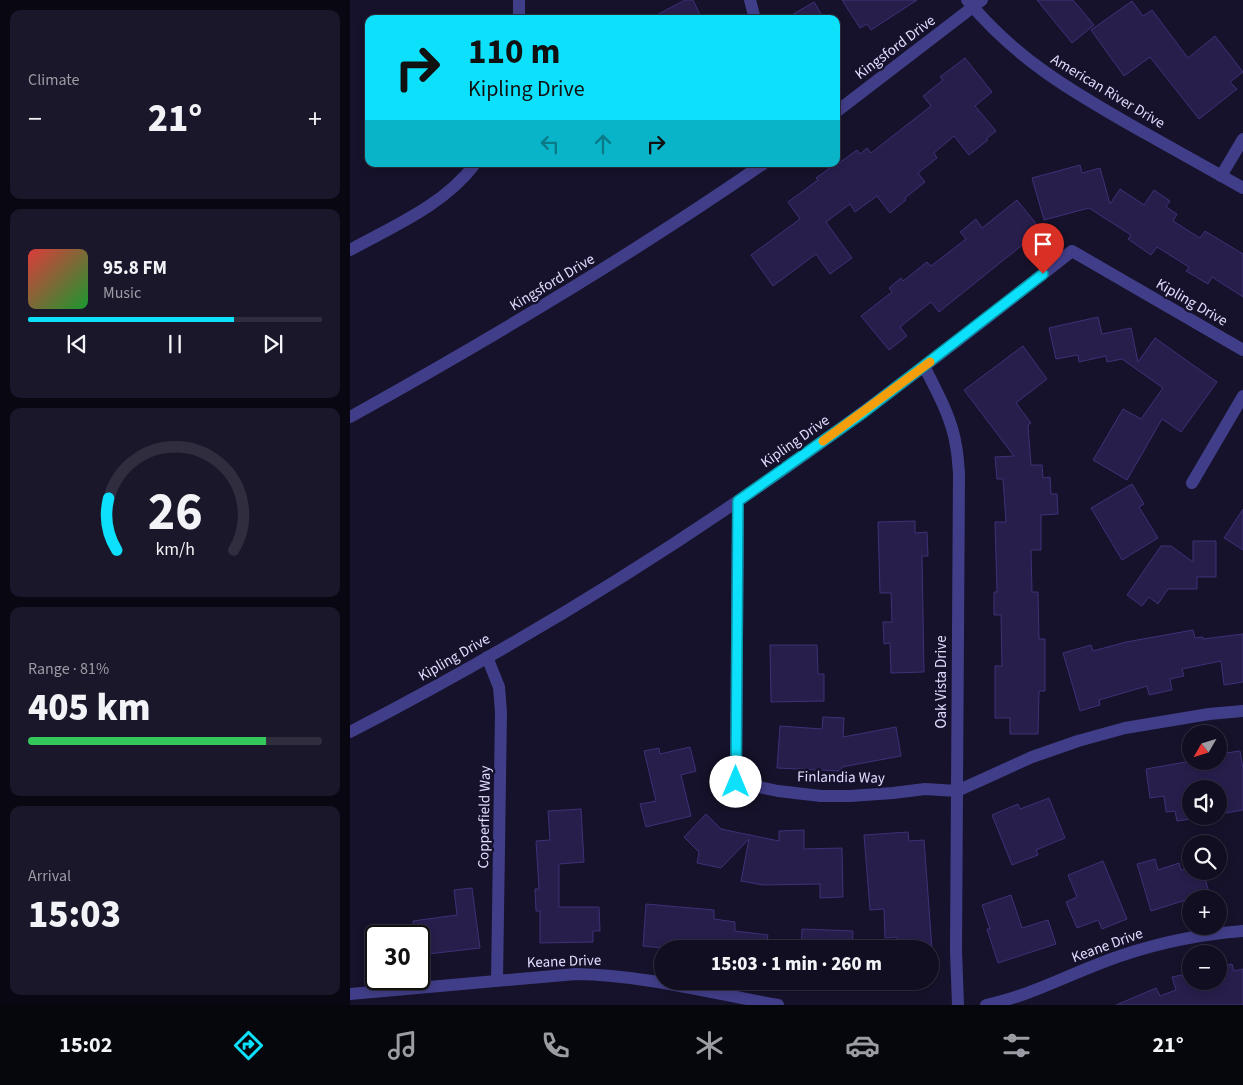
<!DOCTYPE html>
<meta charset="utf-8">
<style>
:root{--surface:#100e20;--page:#191729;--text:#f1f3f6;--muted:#9c9ca5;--line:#302e3e;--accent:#0ce0fb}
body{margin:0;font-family:"Source Sans 3",sans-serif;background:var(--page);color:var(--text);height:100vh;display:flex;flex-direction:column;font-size:19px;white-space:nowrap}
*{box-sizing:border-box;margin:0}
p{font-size:16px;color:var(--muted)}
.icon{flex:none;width:28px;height:28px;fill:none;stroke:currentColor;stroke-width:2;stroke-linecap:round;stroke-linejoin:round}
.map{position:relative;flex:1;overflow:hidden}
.drawer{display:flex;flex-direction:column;gap:10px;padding:10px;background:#090812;width:350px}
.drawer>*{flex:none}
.top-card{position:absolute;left:15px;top:15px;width:475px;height:152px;border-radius:10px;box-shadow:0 2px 8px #0003,0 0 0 1px var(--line);background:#0ce0fb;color:#111;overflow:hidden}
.needle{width:32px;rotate:231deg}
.buttons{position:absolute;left:832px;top:725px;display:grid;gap:10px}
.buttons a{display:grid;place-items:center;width:45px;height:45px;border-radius:50%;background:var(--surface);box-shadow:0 2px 8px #0003,0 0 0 1px var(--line);font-size:25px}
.speed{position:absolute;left:15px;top:925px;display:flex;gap:10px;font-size:25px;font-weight:700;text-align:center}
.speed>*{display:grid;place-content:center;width:65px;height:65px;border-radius:50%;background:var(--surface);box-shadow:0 2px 8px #0003,0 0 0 1px var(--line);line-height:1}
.speed .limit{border:2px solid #111;border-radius:8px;background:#fff;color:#111}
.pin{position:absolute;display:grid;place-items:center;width:42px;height:42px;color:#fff;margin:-51px -21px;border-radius:50% 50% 50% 0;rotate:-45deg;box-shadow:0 0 5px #0007}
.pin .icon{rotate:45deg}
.me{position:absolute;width:55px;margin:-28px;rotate:0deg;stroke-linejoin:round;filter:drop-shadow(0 0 4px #0008)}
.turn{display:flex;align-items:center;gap:18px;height:105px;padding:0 20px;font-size:22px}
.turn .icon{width:65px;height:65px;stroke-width:2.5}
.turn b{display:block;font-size:35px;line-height:42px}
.lanes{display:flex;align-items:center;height:48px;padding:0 20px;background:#0003;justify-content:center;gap:25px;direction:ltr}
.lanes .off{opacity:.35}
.big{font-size:38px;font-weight:800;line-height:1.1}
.drawer .widget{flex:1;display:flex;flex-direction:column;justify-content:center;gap:8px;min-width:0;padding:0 18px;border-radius:10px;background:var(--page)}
.drawer .dial{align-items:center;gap:0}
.dial svg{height:130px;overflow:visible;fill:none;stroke:var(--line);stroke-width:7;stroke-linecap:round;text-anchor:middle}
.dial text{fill:var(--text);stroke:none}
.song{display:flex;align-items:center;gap:15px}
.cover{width:60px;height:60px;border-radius:8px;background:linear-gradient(135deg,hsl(0 70% 55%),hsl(130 70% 35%))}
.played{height:5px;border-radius:2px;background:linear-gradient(90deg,var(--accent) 70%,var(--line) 70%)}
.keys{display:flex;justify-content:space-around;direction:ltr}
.heat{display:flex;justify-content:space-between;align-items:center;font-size:28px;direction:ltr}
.charge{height:8px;border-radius:4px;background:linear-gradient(90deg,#34c759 81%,var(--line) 0)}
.trip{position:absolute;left:304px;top:940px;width:285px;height:50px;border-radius:25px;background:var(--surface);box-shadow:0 2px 8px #0003,0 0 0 1px var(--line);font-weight:800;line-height:50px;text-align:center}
.tabs{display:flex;height:80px;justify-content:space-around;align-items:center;background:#06060d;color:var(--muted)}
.tabs .icon{width:35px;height:35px}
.tabs .current{color:var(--accent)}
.tabs b{font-size:22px;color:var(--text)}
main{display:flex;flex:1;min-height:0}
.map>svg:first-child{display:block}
.building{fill:#281e4c;stroke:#3f3077}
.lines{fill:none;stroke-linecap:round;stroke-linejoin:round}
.minor{stroke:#413e89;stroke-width:12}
.route-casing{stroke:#0892a3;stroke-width:12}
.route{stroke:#0ce0fb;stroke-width:9}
.slow{stroke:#f59e0b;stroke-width:9}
.labels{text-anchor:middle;stroke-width:5;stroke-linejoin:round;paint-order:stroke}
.street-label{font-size:15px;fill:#e1dcfe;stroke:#16122b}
</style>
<main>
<section class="drawer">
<div class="widget"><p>Climate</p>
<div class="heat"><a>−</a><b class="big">21°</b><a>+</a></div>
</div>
<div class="widget">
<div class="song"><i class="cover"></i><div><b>95.8 FM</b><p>Music</p></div></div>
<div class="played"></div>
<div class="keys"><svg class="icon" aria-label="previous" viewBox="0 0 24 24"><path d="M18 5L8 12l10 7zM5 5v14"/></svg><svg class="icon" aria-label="pause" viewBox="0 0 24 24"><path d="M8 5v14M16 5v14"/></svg><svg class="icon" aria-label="next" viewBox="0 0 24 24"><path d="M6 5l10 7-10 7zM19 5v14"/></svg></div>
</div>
<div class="widget dial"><svg viewBox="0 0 100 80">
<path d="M14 69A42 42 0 1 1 86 69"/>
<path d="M14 69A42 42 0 0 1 9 37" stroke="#0ce0fb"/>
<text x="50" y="56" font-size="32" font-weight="700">26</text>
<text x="50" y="72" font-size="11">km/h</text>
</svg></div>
<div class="widget"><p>Range · 81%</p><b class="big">405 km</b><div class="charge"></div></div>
<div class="widget"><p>Arrival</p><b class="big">15:03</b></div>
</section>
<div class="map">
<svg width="893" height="1005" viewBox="0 0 893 1005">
<rect width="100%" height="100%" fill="#16122b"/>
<path class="building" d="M 335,0 L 343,0 L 352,19 L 299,19 Z
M 492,0 L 567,0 L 521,30 L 517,24 L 510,28 Z
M 687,0 L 723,0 L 744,25 L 722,43 Z
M 782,1 L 793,16 L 802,10 L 838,58 L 865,36 L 893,72 L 880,82 L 887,89 L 849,119 L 800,57 L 774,76 L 741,30 Z
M 464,2 L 474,19 L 435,19 Z
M 615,58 L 642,92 L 625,106 L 646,131 L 636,139 L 638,140 L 619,155 L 604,136 L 584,153 L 587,158 L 568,173 L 575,182 L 555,198 L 556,200 L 540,213 L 527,196 L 505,212 L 500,204 L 476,222 L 502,258 L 480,274 L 466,254 L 423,286 L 401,255 L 450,219 L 438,202 L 468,180 L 466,178 L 484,165 L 485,166 L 507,150 L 510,154 L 517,148 L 521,153 L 581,106 L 573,96 L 593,80 L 590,77 Z
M 730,165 L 732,173 L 750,168 L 760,204 L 770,189 L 794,205 L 804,190 L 820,201 L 816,207 L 827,214 L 823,221 L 850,238 L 855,231 L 893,254 L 893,297 L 862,277 L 858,284 L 836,271 L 839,267 L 807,247 L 801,255 L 778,239 L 781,235 L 739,208 L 694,220 L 682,178 Z
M 667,200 L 691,230 L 589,312 L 581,302 L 550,327 L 557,336 L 539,350 L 511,316 L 542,292 L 539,288 L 551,278 L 553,281 L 577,262 L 581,266 L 616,239 L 610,232 L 626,219 L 632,228 Z
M 748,317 L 752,334 L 781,328 L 788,362 L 805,338 L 867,382 L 831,432 L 812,419 L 777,480 L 743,460 L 773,409 L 791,419 L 813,388 L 772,359 L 757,362 L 756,356 L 729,362 L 728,355 L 706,359 L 699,328 Z
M 673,346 L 697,379 L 666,403 L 681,423 L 678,425 L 681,465 L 692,465 L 693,478 L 700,477 L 701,494 L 707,494 L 708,514 L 691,515 L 691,550 L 681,550 L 682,592 L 688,592 L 689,639 L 695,639 L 695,691 L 689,691 L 688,734 L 660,734 L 660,718 L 645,718 L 645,666 L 652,666 L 651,615 L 644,615 L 644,592 L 647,592 L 645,522 L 656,522 L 653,479 L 647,479 L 645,457 L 664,456 L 614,390 Z
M 782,484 L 794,504 L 789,507 L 808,538 L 772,560 L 741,508 Z
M 893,509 L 893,550 L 874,538 Z
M 565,521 L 565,533 L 577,532 L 578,556 L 572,556 L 574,672 L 541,673 L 540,643 L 534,644 L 533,622 L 542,622 L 541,593 L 530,593 L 528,522 Z
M 843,541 L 866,541 L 866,577 L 847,577 L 847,589 L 818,589 L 808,604 L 799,597 L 792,606 L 777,595 L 811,546 L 821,546 L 843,562 Z
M 843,630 L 845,638 L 853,637 L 853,639 L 893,634 L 893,682 L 874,685 L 871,661 L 832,669 L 834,676 L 820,679 L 822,690 L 799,695 L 797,686 L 749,700 L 750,705 L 730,711 L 713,653 L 741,645 L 743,651 L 776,642 Z
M 420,645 L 467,645 L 468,674 L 474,674 L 474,701 L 421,702 Z
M 473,717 L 494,718 L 493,737 L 546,727 L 551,756 L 492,767 L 491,771 L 427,768 L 430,726 L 472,729 Z
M 340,747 L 346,771 L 331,775 L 341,816 L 296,827 L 290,804 L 306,801 L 294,751 L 309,748 L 310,754 Z
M 890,751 L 893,769 L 893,810 L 876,813 L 872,789 L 841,789 L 841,819 L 827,821 L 825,811 L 816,812 L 814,796 L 800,798 L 796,769 L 841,761 L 869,761 L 869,754 Z
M 699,798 L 715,838 L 686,850 L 688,855 L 662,865 L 642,815 L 668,804 L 670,809 Z
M 231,809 L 234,862 L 209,864 L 209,907 L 249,907 L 250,931 L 243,931 L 243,942 L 190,943 L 190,911 L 186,911 L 185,889 L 189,889 L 186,841 L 200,840 L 198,811 Z
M 356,814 L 371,829 L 429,841 L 429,831 L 454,830 L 454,849 L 492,848 L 493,897 L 470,898 L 470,884 L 413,885 L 391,881 L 399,839 L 371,868 L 347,863 L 349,852 L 334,837 Z
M 558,832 L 559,841 L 574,840 L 582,949 L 547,949 L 547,937 L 535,938 L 534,909 L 520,910 L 514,835 Z
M 805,859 L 808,870 L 829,863 L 831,870 L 841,867 L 841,871 L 853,871 L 860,896 L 850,899 L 841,899 L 841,901 L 837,903 L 836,900 L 801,911 L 787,864 Z
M 753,861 L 777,919 L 752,929 L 748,920 L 727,928 L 716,902 L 727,897 L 718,875 Z
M 122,888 L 130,948 L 69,955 L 69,936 L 65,936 L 63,921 L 107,915 L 104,890 Z
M 661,895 L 672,928 L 698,920 L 706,944 L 648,963 L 637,929 L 640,929 L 632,905 Z
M 296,904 L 364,910 L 364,919 L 385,922 L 385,931 L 418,935 L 416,949 L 321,949 L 293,946 Z
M 452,929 L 503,931 L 502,949 L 451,949 Z
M 882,964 L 884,971 L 893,969 L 893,1005 L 766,1005 L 806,988 L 810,996 L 826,990 L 822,977 L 841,973 L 841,981 L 869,981 L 869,967 Z"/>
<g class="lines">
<path class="minor" d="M 400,0 L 405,19
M 617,0 C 666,59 721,91 786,128 C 822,148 857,168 893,188
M 169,19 L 169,0
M 486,112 L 632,0
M 871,176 L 893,139
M 0,250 C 44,226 94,205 125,164
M 574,366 C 587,392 602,418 606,446 C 608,455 608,464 609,473 L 606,950 L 608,1005
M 0,417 C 142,338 280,256 413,164
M 842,483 L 893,396
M 388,501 L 386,782 L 428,791 L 471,796 L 500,796 L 543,793 L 575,789 L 607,791 L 682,757 L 728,741 L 775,728 L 859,714 L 893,711
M 137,657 L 149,687 L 151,712 L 147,981
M 0,732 C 159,650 313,556 458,452 C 548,388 635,320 722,251 L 893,350
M 0,994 L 226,974 C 294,975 361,993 428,1005
M 636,1005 C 684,995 727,970 773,955 C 812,942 852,934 893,931"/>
</g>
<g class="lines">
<defs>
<path id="route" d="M 386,782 L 388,501 L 514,412 L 693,274"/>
</defs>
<use href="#route" class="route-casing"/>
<use href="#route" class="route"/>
<path class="slow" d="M 473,441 L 580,362"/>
</g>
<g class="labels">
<g class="street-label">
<text transform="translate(545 47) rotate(-37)" y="5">Kingsford Drive</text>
<text transform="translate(758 91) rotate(31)" y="5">American River Drive</text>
<text transform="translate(202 282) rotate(-31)" y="5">Kingsford Drive</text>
<text transform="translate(842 302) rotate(30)" y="5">Kipling Drive</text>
<text transform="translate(445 441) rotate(-35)" y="5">Kipling Drive</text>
<text transform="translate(104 657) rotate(-30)" y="5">Kipling Drive</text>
<text transform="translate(591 682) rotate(-90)" y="5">Oak Vista Drive</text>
<text transform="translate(491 777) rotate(1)" y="5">Finlandia Way</text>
<text transform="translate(134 817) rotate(-89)" y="5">Copperfield Way</text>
<text transform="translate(757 945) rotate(-20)" y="5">Keane Drive</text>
<text transform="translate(214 961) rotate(-2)" y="5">Keane Drive</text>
</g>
</g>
</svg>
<div class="buttons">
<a><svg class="needle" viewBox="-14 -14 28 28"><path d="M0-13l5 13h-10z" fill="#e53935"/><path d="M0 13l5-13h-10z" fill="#9c9ca5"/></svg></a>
<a><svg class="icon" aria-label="sound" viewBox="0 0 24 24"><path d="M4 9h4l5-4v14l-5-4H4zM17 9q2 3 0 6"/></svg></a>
<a><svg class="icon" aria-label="search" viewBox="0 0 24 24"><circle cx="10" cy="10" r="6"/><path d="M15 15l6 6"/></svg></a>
<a>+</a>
<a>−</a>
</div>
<div class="speed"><div class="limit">30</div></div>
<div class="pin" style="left:693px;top:274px;background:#d93025"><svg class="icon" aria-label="arrive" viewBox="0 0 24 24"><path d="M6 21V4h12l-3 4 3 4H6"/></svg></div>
<svg class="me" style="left:386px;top:782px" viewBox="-20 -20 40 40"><circle r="19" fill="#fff"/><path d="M0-13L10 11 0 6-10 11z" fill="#0ce0fb"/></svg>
<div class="trip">15:03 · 1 min · 260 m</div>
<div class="top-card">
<div class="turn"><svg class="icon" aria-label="right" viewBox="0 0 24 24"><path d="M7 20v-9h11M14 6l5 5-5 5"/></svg><div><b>110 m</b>Kipling Drive</div></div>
<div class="lanes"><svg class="icon off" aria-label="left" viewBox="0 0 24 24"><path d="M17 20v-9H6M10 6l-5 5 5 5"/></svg><svg class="icon off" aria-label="ahead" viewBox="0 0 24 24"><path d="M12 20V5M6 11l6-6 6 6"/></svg><svg class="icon" aria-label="right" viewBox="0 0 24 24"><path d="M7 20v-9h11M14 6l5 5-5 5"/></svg></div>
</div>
</div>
</main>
<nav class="tabs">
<b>15:02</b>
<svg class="icon current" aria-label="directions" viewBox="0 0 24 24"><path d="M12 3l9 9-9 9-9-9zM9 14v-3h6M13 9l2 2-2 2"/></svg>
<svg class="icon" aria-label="music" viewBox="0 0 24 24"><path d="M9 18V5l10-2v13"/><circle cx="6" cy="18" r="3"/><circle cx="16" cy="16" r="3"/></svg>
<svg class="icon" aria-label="phone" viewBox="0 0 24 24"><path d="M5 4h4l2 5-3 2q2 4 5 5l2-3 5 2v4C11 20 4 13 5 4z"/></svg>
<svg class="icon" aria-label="climate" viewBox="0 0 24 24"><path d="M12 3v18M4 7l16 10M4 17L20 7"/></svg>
<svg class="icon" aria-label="car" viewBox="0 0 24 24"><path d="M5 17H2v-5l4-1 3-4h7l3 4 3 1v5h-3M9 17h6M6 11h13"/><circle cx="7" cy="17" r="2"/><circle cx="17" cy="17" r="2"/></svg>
<svg class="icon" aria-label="filters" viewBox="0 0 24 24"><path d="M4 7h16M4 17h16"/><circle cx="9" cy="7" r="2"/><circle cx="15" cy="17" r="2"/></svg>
<b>21°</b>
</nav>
